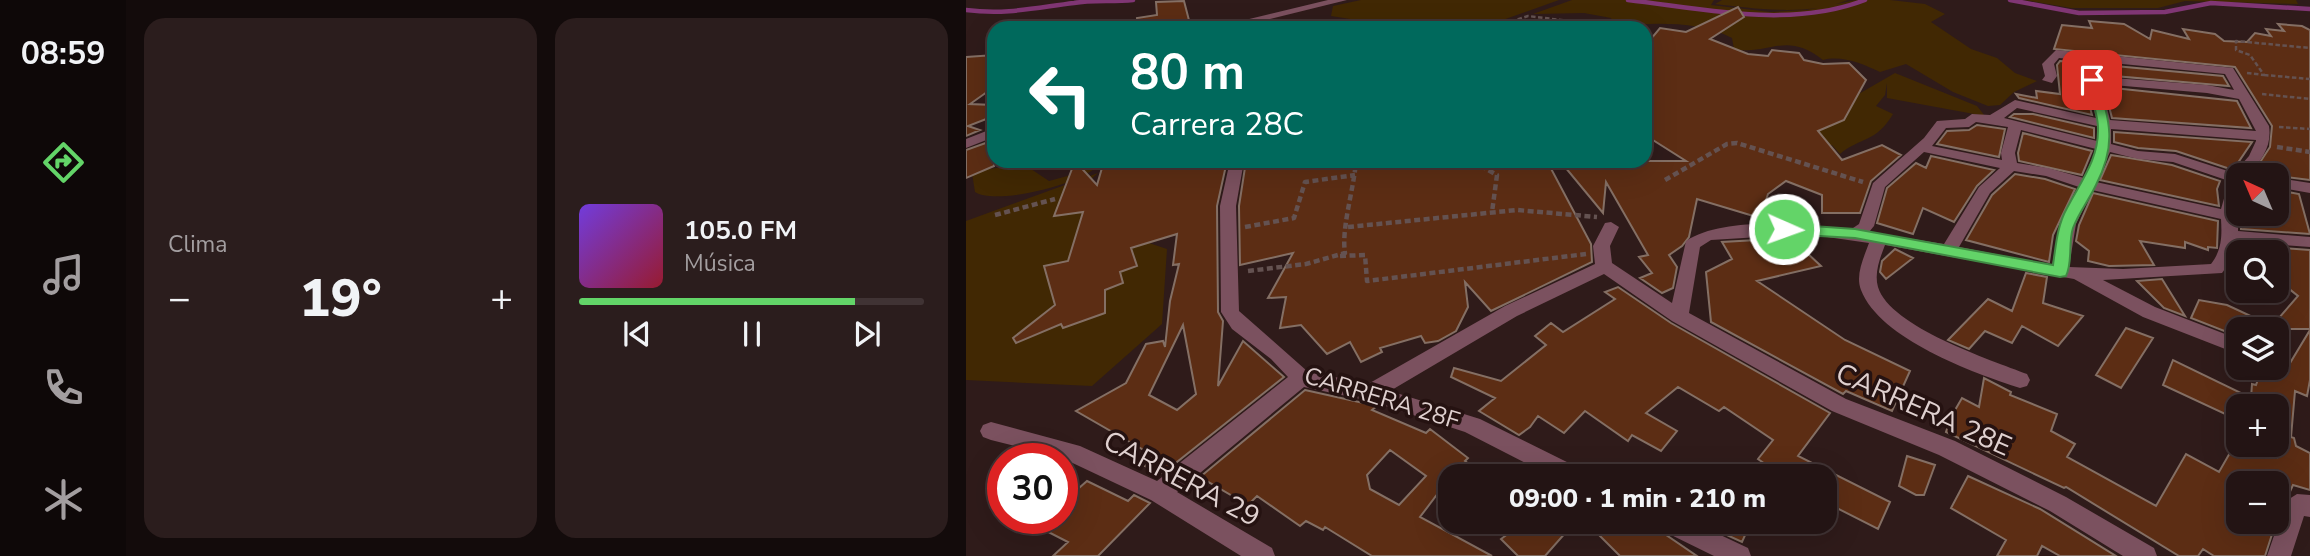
<!DOCTYPE html>
<html lang="es">
<meta charset="utf-8">
<style>
:root{--surface:#231414;--page:#2b1d1d;--text:#f1f3f6;--muted:#a39ea0;--line:#403334;--accent:#63d468}
body{margin:0;font-family:"Nunito Sans",sans-serif;background:var(--page);color:var(--text);height:100vh;display:flex;flex-direction:column;font-size:26px;white-space:nowrap}
*{box-sizing:border-box;margin:0}
p{font-size:23px;color:var(--muted)}
.icon{flex:none;width:38px;height:38px;fill:none;stroke:currentColor;stroke-width:2;stroke-linecap:round;stroke-linejoin:round}
.map{position:relative;flex:1;overflow:hidden}
.details{display:flex;flex-direction:column;gap:18px;padding:18px;background:#130b0b;width:840px}
.details>*{flex:none}
.guide{position:absolute;left:21px;top:21px;width:665px;height:147px;border-radius:21px;box-shadow:0 7px 28px #0002,0 0 0 2px var(--line);background:#00695c;color:#fff;overflow:hidden}
.needle{width:46px;rotate:316deg}
.controls{position:absolute;left:1260px;top:163px;display:grid;gap:14px}
.controls a{display:grid;place-items:center;width:63px;height:63px;border-radius:14px;background:var(--surface);box-shadow:0 7px 28px #0002,0 0 0 2px var(--line);font-size:35px}
.speed{position:absolute;left:21px;top:443px;display:flex;gap:14px;font-size:35px;font-weight:700;text-align:center}
.speed>*{display:grid;place-content:center;width:91px;height:91px;border-radius:50%;background:var(--surface);box-shadow:0 7px 28px #0002,0 0 0 2px var(--line);line-height:1}
.speed .limit{border:10px solid #d22;background:#fff;color:#111}
.pin{position:absolute;display:grid;place-items:center;width:60px;height:60px;color:#fff;margin:-30px;border-radius:14px;box-shadow:0 4px 10px #0006}
.me{position:absolute;width:77px;margin:-38px;rotate:92deg;stroke-linejoin:round;filter:drop-shadow(0 0 5px #0008)}
.turn{display:flex;align-items:center;gap:24px;height:147px;padding:0 28px;font-size:32px}
.turn .icon{width:91px;height:91px;stroke-width:2.5}
.turn b{display:block;font-size:49px;line-height:60px}
.big{font-size:52px;font-weight:800;line-height:1.1}
.details .tile{flex:1;display:flex;flex-direction:column;justify-content:center;gap:10px;min-width:0;padding:0 24px;border-radius:21px;background:var(--page)}
.song{display:flex;align-items:center;gap:21px}
.cover{width:84px;height:84px;border-radius:10px;background:linear-gradient(135deg,hsl(260 70% 55%),hsl(350 70% 35%))}
.played{height:7px;border-radius:4px;background:linear-gradient(90deg,var(--accent) 80%,var(--line) 80%)}
.keys{display:flex;justify-content:space-around;direction:ltr}
.heat{display:flex;justify-content:space-between;align-items:center;font-size:38px;direction:ltr}
.details .tiles{flex:1;display:grid;gap:18px;grid-template-columns:repeat(2,1fr)}
.trip{position:absolute;left:472px;top:464px;width:399px;height:70px;border-radius:21px;background:var(--surface);box-shadow:0 7px 28px #0002,0 0 0 2px var(--line);font-weight:800;line-height:70px;text-align:center}
main{display:flex;flex:1;min-height:0}
.tab-bar{display:flex;flex-direction:column;width:126px;justify-content:space-around;align-items:center;background:#0e0808;color:var(--muted)}
.tab-bar .icon{width:49px;height:49px}
.tab-bar .selected{color:var(--accent)}
.tab-bar b{font-size:32px;color:var(--text)}
.map>svg:first-child{display:block}
.green{fill:#412803}
.lines{fill:none;stroke-linecap:round;stroke-linejoin:round}
.stream{stroke:#803674;stroke-width:4.5}
.building{fill:#5c2d14;stroke:#846f64;stroke-width:2;fill-rule:evenodd}
.path-far1{stroke:#645251;stroke-width:2.5;stroke-dasharray:4.5 2.5;stroke-linecap:butt}
.path{stroke:#645251;stroke-width:4.5;stroke-dasharray:6 3.5;stroke-linecap:butt}
.minor{fill:#7b515f;fill-rule:evenodd}
.route{fill:#63d468;stroke:#408a44;stroke-width:2}
.labels{text-anchor:middle;stroke-width:7;stroke-linejoin:round;paint-order:stroke}
.street-label{font-size:24px;fill:#dfd0cf;stroke:#251211}
.near-street-label{font-size:28px;fill:#dfd0cf;stroke:#251211}
</style>
<main>
<nav class="tab-bar">
<b>08:59</b>
<svg class="icon selected" aria-label="directions" viewBox="0 0 24 24"><path d="M12 3l9 9-9 9-9-9zM9 14v-3h6M13 9l2 2-2 2"/></svg>
<svg class="icon" aria-label="music" viewBox="0 0 24 24"><path d="M9 18V5l10-2v13"/><circle cx="6" cy="18" r="3"/><circle cx="16" cy="16" r="3"/></svg>
<svg class="icon" aria-label="phone" viewBox="0 0 24 24"><path d="M5 4h4l2 5-3 2q2 4 5 5l2-3 5 2v4C11 20 4 13 5 4z"/></svg>
<svg class="icon" aria-label="climate" viewBox="0 0 24 24"><path d="M12 3v18M4 7l16 10M4 17L20 7"/></svg>
</nav>
<section class="details">
<div class="tiles">
<div class="tile"><p>Clima</p>
<div class="heat"><a>−</a><b class="big">19°</b><a>+</a></div>
</div>
<div class="tile">
<div class="song"><i class="cover"></i><div><b>105.0 FM</b><p>Música</p></div></div>
<div class="played"></div>
<div class="keys"><svg class="icon" aria-label="previous" viewBox="0 0 24 24"><path d="M18 5L8 12l10 7zM5 5v14"/></svg><svg class="icon" aria-label="pause" viewBox="0 0 24 24"><path d="M8 5v14M16 5v14"/></svg><svg class="icon" aria-label="next" viewBox="0 0 24 24"><path d="M6 5l10 7-10 7zM19 5v14"/></svg></div>
</div>
</div>
</section>
<div class="map">
<svg width="1344" height="556" viewBox="0 0 1344 556">
<rect width="100%" height="100%" fill="#2f1b1a"/>
<path class="green" d="M 395,0 L 593,0 L 514,28 L 393,28 L 397,21 L 365,16 L 367,6 Z
M 606,0 L 748,0 L 745,5 L 804,12 L 841,10 L 890,0 L 924,0 L 959,4 L 979,14 L 965,22 L 1005,49 L 1031,58 L 1049,73 L 1071,81 L 1048,92 L 1034,105 L 1022,106 L 987,92 L 940,64 L 914,72 C 897,64 876,55 857,60 C 819,30 805,56 768,49 L 766,38 C 731,19 685,24 647,25 L 645,18 L 618,13 L 567,14 Z
M 756,0 L 882,0 C 842,16 791,9 749,4 Z
M 1059,0 L 1330,0 L 1332,4 L 1219,1 L 1192,8 L 1105,8 Z
M 929,73 L 1011,106 L 1019,116 L 921,98 L 921,83 L 919,95 L 910,106 L 927,114 C 910,143 894,137 874,154 L 866,145 L 855,146 L 846,121 Z
M 75,161 L 82,161 L 65,169 L 83,181 L 116,172 L 124,166 L 124,161 L 136,161 C 124,183 30,206 9,192 L 6,173 C 28,166 51,167 75,161 Z
M 132,173 L 113,190 L 177,241 L 201,249 L 196,324 L 126,386 L 0,380 L 0,221 Z"/>
<g class="lines">
<path class="stream" d="M 662,0 C 739,9 824,29 899,0
M 1044,0 L 1113,13 L 1199,12 L 1245,3 L 1344,9
M 0,10 C 40,15 68,8 108,3 C 126,0 147,2 167,0"/>
</g>
<path class="building" d="M 218,1 L 225,28 L 172,28 L 171,18 L 191,15 L 190,2 Z
M 772,7 L 778,17 L 744,39 L 782,54 L 802,56 L 806,50 L 833,53 L 838,60 L 857,64 L 883,63 L 900,80 L 878,120 L 852,131 L 876,160 L 916,145 L 935,155 L 905,181 L 894,213 L 856,213 L 856,195 L 820,181 L 802,194 L 794,218 L 731,199 L 723,237 L 716,246 L 703,255 L 711,267 L 707,288 L 696,293 L 674,278 L 686,273 L 673,257 L 682,255 L 640,182 L 637,213 L 594,161 L 720,161 L 679,135 L 679,46 L 694,28 L 720,32 Z
M 1123,21 L 1158,24 L 1184,39 L 1186,30 L 1223,39 L 1217,29 L 1249,34 L 1258,41 L 1281,42 L 1289,33 L 1305,36 L 1300,29 L 1318,31 L 1312,24 L 1336,26 L 1344,30 L 1344,180 L 1287,173 L 1304,147 L 1306,126 L 1269,67 L 1088,49 L 1096,25 L 1126,28 Z
M 28,55 L 28,87 L 4,104 L 28,105 L 28,116 L 2,126 L 14,130 L 0,136 L 0,57 Z
M 1094,61 L 1121,63 L 1117,81 L 1126,115 L 1053,98 L 1050,94 L 1071,98 L 1070,91 L 1094,94 L 1091,65 Z
M 1138,65 L 1257,76 L 1263,86 L 1137,75 Z
M 1138,87 L 1271,101 L 1285,128 L 1146,118 Z
M 1048,114 L 1067,114 L 1128,128 L 1128,138 L 1044,117 Z
M 1011,125 L 1039,129 L 1033,157 L 971,144 L 981,131 L 1003,130 Z
M 1148,132 L 1286,142 L 1267,170 L 1210,151 L 1172,148 L 1148,142 Z
M 1057,133 L 1126,151 L 1116,175 L 1053,161 L 1052,153 Z
M 28,140 L 28,166 L 0,178 L 0,150 Z
M 1145,155 L 1206,165 L 1254,181 L 1251,189 L 1253,206 L 1134,180 Z
M 965,156 L 1028,170 L 1011,186 L 988,222 L 957,208 L 947,234 L 911,223 L 921,188 L 950,163 L 960,168 Z
M 109,161 L 131,185 L 136,168 L 183,161 L 261,161 L 251,206 L 252,312 L 257,321 L 252,386 L 277,341 L 318,377 L 197,473 L 179,466 L 188,456 L 110,411 L 160,383 L 180,344 L 197,341 L 199,347 L 204,301 L 213,264 L 207,265 L 211,234 L 165,248 L 171,266 L 154,272 L 157,283 L 139,290 L 139,313 L 97,328 L 95,324 L 50,343 L 47,338 L 89,305 L 78,266 L 102,261 L 117,212 L 88,216 ZM 217,325 L 230,394 L 211,410 L 183,395 Z
M 280,161 L 581,161 L 625,244 L 626,262 L 525,311 L 499,282 L 502,307 L 490,331 L 472,341 L 459,343 L 455,336 L 414,348 L 416,352 L 395,362 L 384,342 L 361,354 L 335,325 L 314,328 L 320,297 L 302,298 L 327,253 L 274,265 L 273,206 Z
M 1049,174 L 1079,179 L 1109,189 L 1087,235 L 1083,262 L 1000,240 L 1026,195 Z
M 1311,190 L 1333,194 L 1344,234 L 1275,229 L 1275,214 L 1311,214 Z
M 1127,193 L 1252,221 L 1251,248 L 1242,247 L 1242,250 L 1219,242 L 1219,248 L 1174,241 L 1188,265 L 1143,266 L 1122,261 L 1123,251 L 1110,241 L 1113,225 Z
M 825,238 L 855,266 L 791,281 L 879,340 L 944,371 L 926,411 L 880,391 L 877,394 L 745,322 L 740,272 L 766,259 L 756,242 Z
M 1273,245 L 1344,250 L 1344,329 L 1270,329 L 1271,336 L 1225,318 L 1233,300 L 1261,305 L 1306,326 L 1332,296 L 1317,284 L 1311,265 L 1311,252 L 1271,251 Z
M 929,249 L 947,258 L 920,279 L 914,272 L 916,261 Z
M 1060,273 L 1081,277 L 1077,303 L 1117,316 L 1092,346 L 1056,326 L 1046,343 L 1019,331 L 1003,349 L 982,340 L 1022,299 L 1046,311 Z
M 1196,279 L 1219,316 L 1198,308 L 1171,281 Z
M 652,287 L 705,323 L 864,413 L 832,456 L 924,502 L 912,529 L 859,502 L 859,476 L 816,476 L 792,459 L 807,440 L 758,407 L 753,411 L 712,387 L 680,413 L 711,431 L 695,451 L 666,435 L 662,441 L 619,411 L 598,433 L 572,416 L 564,427 L 553,435 L 513,411 L 529,398 L 485,377 L 488,368 L 535,381 L 580,345 L 569,336 L 585,323 L 597,332 L 649,299 L 639,292 Z
M 1160,328 L 1187,338 L 1155,388 L 1130,375 Z
M 1344,330 L 1344,380 L 1341,396 L 1329,391 L 1325,437 L 1328,438 L 1330,446 L 1344,453 L 1344,490 L 1327,485 L 1311,520 L 1311,483 L 1272,483 L 1272,522 L 1310,522 L 1299,556 L 1248,556 L 1237,549 L 1232,556 L 1213,556 L 1100,487 L 1098,488 L 980,432 L 985,417 L 996,398 L 1013,407 L 1018,378 L 1045,392 L 1044,395 L 1091,414 L 1085,431 L 1109,444 L 1101,457 L 1190,506 L 1220,454 L 1253,472 L 1269,444 L 1286,444 L 1311,457 L 1311,406 L 1272,406 L 1272,420 L 1197,385 L 1207,360 L 1285,398 L 1286,384 L 1290,385 L 1296,368 L 1321,368 Z
M 339,390 L 411,406 L 406,410 L 460,433 L 464,429 L 502,458 L 499,461 L 518,476 L 485,476 L 454,517 L 526,556 L 406,556 L 359,527 L 357,530 L 340,521 L 334,526 L 291,496 L 282,505 L 234,477 ZM 424,450 L 460,476 L 433,505 L 404,489 L 401,475 Z
M 941,456 L 969,465 L 958,495 L 950,495 L 933,486 Z
M 1002,476 L 1074,509 L 1150,556 L 1094,556 L 1076,546 L 1071,556 L 1031,556 L 1040,540 L 985,508 Z
M 121,481 L 162,501 L 168,495 L 184,503 L 132,556 L 87,556 L 102,542 L 55,518 L 96,518 L 96,503 Z
M 558,522 L 609,522 L 579,556 L 552,556 L 535,539 Z
M 620,522 L 681,522 L 731,556 L 654,556 Z
M 758,522 L 785,522 L 776,542 L 752,531 Z"/>
<g class="lines">
<path class="path-far1" d="M 525,28 L 562,16 L 662,28
M 1281,73 L 1298,75 L 1284,55 L 1270,50 L 1270,41 L 1344,48
M 1298,75 L 1344,79
M 1296,94 L 1344,99
M 1313,127 L 1344,129"/>
<path class="path" d="M 1311,147 L 1344,152
M 506,161 L 531,175 L 526,212
M 699,180 L 761,144 L 771,143 L 897,182
M 29,215 L 89,199
M 279,227 L 328,218 L 339,182 L 389,175
M 382,227 L 551,210 L 631,217
M 374,256 L 399,255 L 401,281 L 620,254
M 282,271 L 340,264 L 379,253 C 375,228 388,189 390,161"/>
<path class="minor" d="M 362,0 L 381,0 L 267,28 L 246,28 Z
M 1090,50 L 1267,68 L 1303,126 C 1306,146 1296,160 1282,175 L 1272,175 L 1272,231 L 1344,237 L 1344,247 L 1271,242 L 1267,258 L 1256,273 L 1137,280 L 1189,307 L 1272,339 L 1272,354 L 1177,317 L 1108,279 L 919,245 C 914,258 908,273 912,287 C 924,327 1025,360 1061,374 L 1064,380 L 1061,386 L 1054,388 C 1007,373 914,339 895,290 C 889,275 898,257 903,243 L 840,234 L 745,240 L 734,247 L 723,313 L 880,399 L 989,441 L 1100,497 L 1188,548 L 1191,556 L 1157,556 L 1084,511 L 973,455 L 866,411 L 706,321 L 638,274 L 551,316 L 424,391 L 514,419 L 615,469 L 618,476 L 585,476 L 499,432 L 404,401 L 338,387 L 211,492 L 306,548 L 309,556 L 275,556 L 185,500 L 96,458 L 25,440 L 17,437 L 14,431 L 17,425 L 25,422 L 114,446 L 191,481 L 322,377 L 305,359 L 266,329 L 255,312 L 254,206 L 264,161 L 278,161 L 270,206 L 273,311 L 341,371 L 402,384 L 539,306 L 629,264 L 627,246 L 639,223 L 645,222 L 653,227 L 644,246 L 646,263 L 706,303 L 720,241 C 758,216 840,224 884,230 L 893,224 L 907,183 L 958,138 L 971,121 L 999,119 L 1006,114 L 1024,115 L 1049,100 L 1130,118 L 1120,80 L 1124,61 L 1093,58 L 1088,64 L 1091,76 L 1086,83 L 1076,80 L 1079,76 L 1076,64 ZM 1136,62 L 1259,74 L 1268,90 L 1241,85 L 1134,77 ZM 1135,84 L 1241,93 L 1273,99 L 1290,131 L 1144,120 ZM 1051,108 L 1131,126 L 1131,141 L 1038,118 ZM 1010,122 L 1042,127 L 1035,153 L 1036,160 L 966,146 L 980,128 L 1003,127 ZM 1145,129 L 1290,140 L 1290,141 L 1283,156 L 1268,173 L 1209,154 L 1172,151 L 1145,144 ZM 1055,130 L 1130,149 L 1118,178 L 1082,168 L 1051,163 L 1049,153 ZM 958,152 L 1034,168 L 1013,187 L 978,244 L 903,232 L 908,226 L 919,187 ZM 1144,152 L 1172,159 L 1207,162 L 1263,181 L 1255,209 L 1130,182 ZM 1048,171 L 1080,176 L 1113,187 L 1094,224 L 1086,265 L 993,247 L 1024,193 ZM 1126,190 L 1255,219 C 1256,236 1256,250 1245,264 L 1157,269 L 1103,267 L 1110,224 Z
M 28,128 L 28,137 L 0,148 L 0,139 Z
M 1311,178 L 1344,183 L 1344,193 L 1311,187 Z
M 1331,494 L 1344,495 L 1344,517 L 1338,516 L 1325,556 L 1301,556 L 1320,501 Z
M 691,522 L 727,522 L 782,548 L 785,556 L 748,556 L 695,530 Z"/>
</g>
<path class="route" d="M 1126,77 L 1131,80 C 1144,122 1151,144 1130,185 C 1123,200 1113,212 1107,228 C 1102,243 1107,262 1100,276 L 1094,277 L 889,238 L 818,234 L 811,229 L 818,224 L 889,229 L 1087,265 C 1090,245 1091,226 1101,208 C 1115,181 1133,159 1132,128 C 1132,113 1124,95 1120,80 Z"/>
<g class="labels">
<g class="street-label">
<text transform="translate(416 398) rotate(17)" y="8">CARRERA 28F</text>
</g>
<g class="near-street-label">
<text transform="translate(958 409) rotate(24)" y="10">CARRERA 28E</text>
<text transform="translate(216 478) rotate(28)" y="10">CARRERA 29</text>
</g>
</g>
</svg>
<div class="controls">
<a><svg class="needle" viewBox="-14 -14 28 28"><path d="M0-13l5 13h-10z" fill="#e53935"/><path d="M0 13l5-13h-10z" fill="#a39ea0"/></svg></a>
<a><svg class="icon" aria-label="search" viewBox="0 0 24 24"><circle cx="10" cy="10" r="6"/><path d="M15 15l6 6"/></svg></a>
<a><svg class="icon" aria-label="layers" viewBox="0 0 24 24"><path d="M12 4l9 5-9 5-9-5zM3 14l9 5 9-5"/></svg></a>
<a>+</a>
<a>−</a>
</div>
<div class="speed"><div class="limit">30</div></div>
<div class="pin" style="left:1126px;top:80px;background:#d93025"><svg class="icon" aria-label="arrive" viewBox="0 0 24 24"><path d="M6 21V4h12l-3 4 3 4H6"/></svg></div>
<svg class="me" style="left:818px;top:229px" viewBox="-20 -20 40 40"><circle r="17" fill="#63d468" stroke="#fff" stroke-width="3"/><path d="M0-11L8 9 0 5-8 9z" fill="#fff"/></svg>
<div class="trip">09:00 · 1 min · 210 m</div>
<div class="guide">
<div class="turn"><svg class="icon" aria-label="left" viewBox="0 0 24 24"><path d="M17 20v-9H6M10 6l-5 5 5 5"/></svg><div><b>80 m</b>Carrera 28C</div></div>
</div>
</div>
</main>
